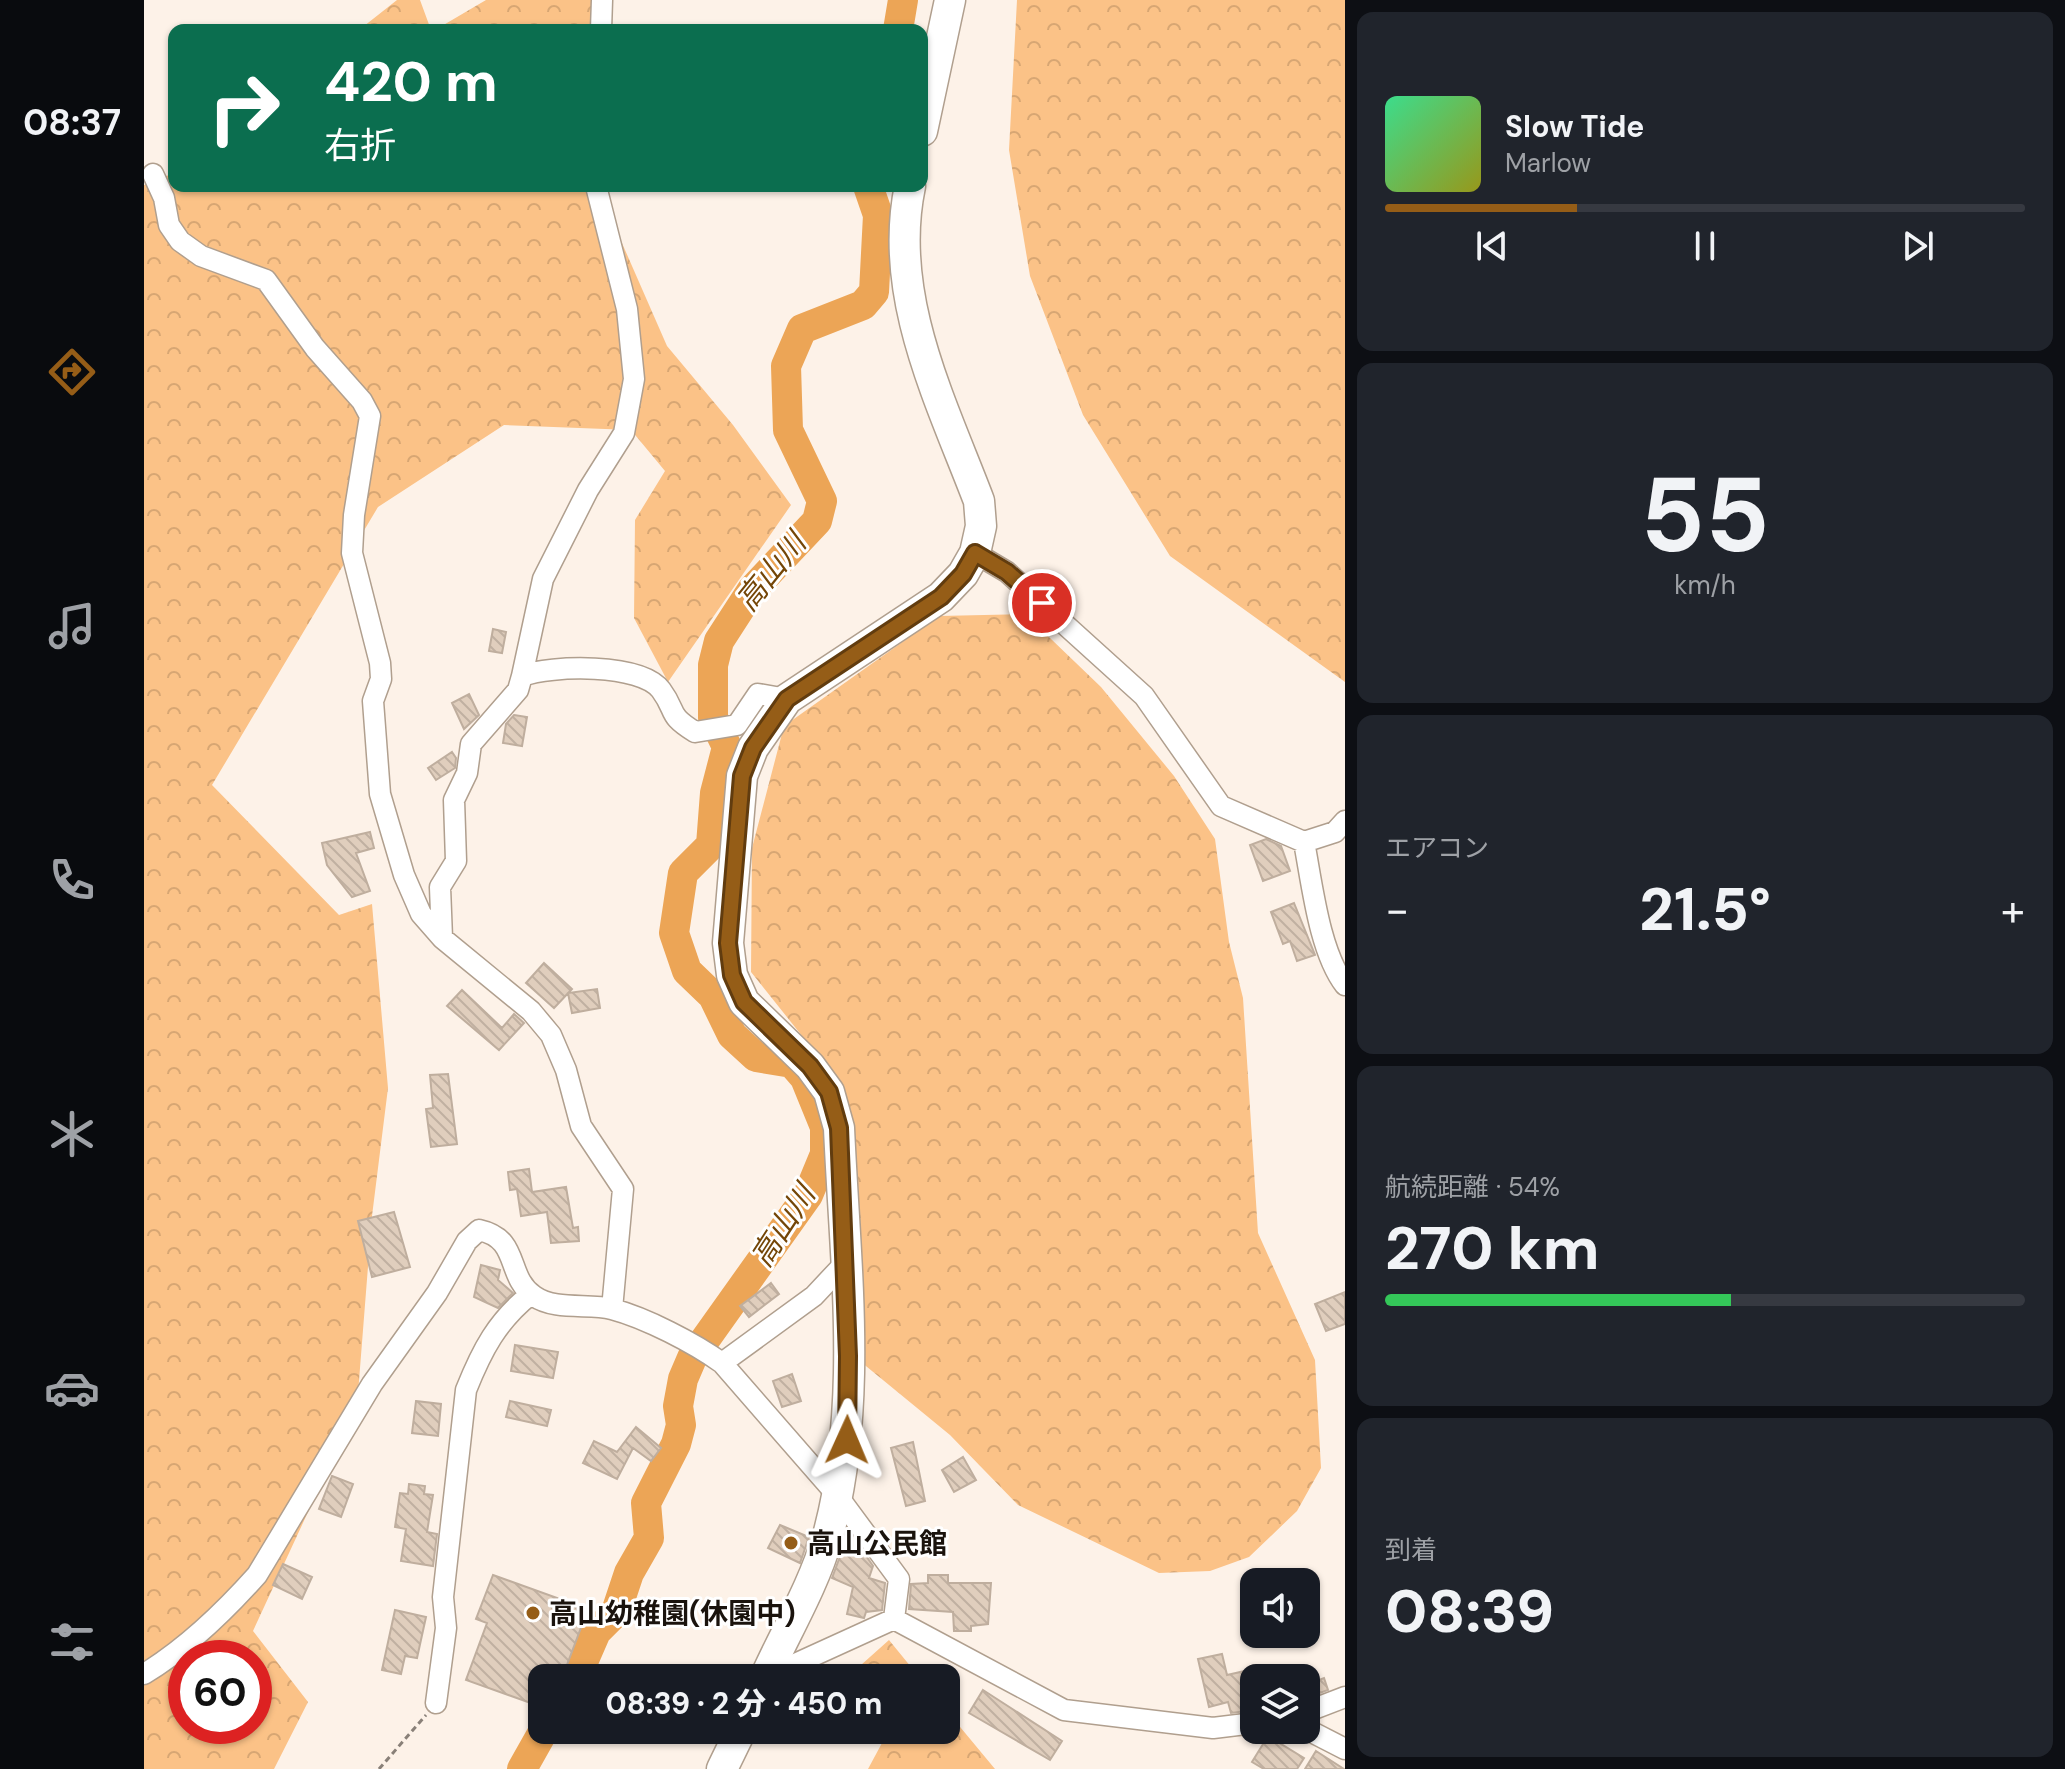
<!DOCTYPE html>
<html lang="ja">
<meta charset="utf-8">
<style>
:root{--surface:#171b24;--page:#20242c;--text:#f1f3f6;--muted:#9ea1a6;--line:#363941;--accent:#955d17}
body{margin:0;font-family:"DM Sans","Noto Sans JP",sans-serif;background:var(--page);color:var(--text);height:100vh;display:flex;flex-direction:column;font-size:30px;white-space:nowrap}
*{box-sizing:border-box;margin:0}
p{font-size:26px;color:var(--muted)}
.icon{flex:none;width:44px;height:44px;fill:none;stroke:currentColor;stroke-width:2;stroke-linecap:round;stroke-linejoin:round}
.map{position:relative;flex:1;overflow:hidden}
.side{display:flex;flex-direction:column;gap:12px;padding:12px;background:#0d0f14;width:720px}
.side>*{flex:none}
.hud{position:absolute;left:24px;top:24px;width:760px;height:168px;border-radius:16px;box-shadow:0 2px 6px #0004;background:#0b6e4f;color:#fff;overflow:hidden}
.fabs{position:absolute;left:1096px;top:1568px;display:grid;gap:16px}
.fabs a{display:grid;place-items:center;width:80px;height:80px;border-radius:16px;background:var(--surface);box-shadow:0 2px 6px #0004;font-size:40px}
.speed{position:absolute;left:24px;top:1640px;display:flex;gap:16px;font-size:40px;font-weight:700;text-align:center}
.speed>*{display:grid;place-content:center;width:104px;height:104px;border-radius:50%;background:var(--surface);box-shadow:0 2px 6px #0004;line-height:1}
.speed .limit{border:12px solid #d22;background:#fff;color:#111}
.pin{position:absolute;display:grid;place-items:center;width:68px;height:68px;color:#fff;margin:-34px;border:4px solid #fff;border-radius:50%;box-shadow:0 2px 8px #0007}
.me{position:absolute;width:88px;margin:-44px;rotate:1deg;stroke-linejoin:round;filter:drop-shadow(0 0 6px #0008)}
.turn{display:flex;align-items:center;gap:28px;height:168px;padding:0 24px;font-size:36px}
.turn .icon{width:104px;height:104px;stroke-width:2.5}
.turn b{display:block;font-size:56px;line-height:68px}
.big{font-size:60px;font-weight:800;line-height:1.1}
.side .tile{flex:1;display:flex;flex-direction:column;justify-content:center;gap:12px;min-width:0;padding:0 28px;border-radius:16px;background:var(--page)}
.side .dial{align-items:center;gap:0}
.dial b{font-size:104px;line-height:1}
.song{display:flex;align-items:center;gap:24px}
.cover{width:96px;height:96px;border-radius:12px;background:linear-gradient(135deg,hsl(150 70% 55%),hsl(60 70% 35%))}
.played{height:8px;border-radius:4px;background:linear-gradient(90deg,var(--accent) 30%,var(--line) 30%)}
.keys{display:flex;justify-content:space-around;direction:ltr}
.heat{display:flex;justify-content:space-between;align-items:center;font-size:44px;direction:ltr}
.charge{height:12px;border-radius:6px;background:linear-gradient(90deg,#34c759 54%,var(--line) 0)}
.trip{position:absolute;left:384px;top:1664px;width:432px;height:80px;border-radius:16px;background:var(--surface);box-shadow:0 2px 6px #0004;font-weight:800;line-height:80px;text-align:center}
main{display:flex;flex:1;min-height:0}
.menu{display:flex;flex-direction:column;width:144px;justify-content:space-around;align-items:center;background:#090b0e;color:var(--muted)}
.menu .icon{width:56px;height:56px}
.menu .current{color:var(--accent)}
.menu b{font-size:36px;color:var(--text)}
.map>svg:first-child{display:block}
.forest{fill:url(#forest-crowns);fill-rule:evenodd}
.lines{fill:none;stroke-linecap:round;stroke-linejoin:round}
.river{stroke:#eca556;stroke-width:30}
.building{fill:url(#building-back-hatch);stroke:#bfae9e;stroke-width:2}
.street-casing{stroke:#b09f8e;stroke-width:23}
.primary-casing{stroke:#b09f8e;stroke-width:33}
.path{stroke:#898078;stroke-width:3;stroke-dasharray:6 4;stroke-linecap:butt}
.street{stroke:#fff;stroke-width:20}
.primary{stroke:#fff;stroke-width:30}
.route-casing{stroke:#613c0f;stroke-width:20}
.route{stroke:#955d17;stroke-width:14}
.poi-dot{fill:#955d17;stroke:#fff;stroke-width:3}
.labels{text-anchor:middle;stroke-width:6;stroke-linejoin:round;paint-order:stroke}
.poi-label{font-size:28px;font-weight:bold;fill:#1a130d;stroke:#fff;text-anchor:start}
.water-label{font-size:30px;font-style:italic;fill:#744607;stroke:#fff}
</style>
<main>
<nav class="menu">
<b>08:37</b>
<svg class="icon current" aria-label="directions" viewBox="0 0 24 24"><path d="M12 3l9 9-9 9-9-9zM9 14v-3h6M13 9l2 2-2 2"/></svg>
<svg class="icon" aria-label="music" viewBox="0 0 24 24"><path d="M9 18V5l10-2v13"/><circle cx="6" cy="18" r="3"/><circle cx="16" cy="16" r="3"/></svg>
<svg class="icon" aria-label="phone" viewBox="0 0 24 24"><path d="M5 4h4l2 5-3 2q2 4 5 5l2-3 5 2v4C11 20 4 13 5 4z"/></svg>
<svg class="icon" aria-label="climate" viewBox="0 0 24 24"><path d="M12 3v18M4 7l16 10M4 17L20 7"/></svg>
<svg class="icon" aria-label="car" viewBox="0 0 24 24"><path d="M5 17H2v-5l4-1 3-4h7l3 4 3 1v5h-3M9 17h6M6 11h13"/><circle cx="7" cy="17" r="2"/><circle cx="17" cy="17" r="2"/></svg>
<svg class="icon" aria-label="filters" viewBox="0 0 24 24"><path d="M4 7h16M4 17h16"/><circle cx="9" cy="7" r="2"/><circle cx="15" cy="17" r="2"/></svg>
</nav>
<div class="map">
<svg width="1201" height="1769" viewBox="0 0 1201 1769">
<defs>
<pattern id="forest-crowns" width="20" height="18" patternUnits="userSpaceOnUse" patternTransform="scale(2)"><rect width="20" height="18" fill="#fbc287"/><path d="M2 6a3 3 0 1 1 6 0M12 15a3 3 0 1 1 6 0" fill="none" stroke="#d7a673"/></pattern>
<pattern id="building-back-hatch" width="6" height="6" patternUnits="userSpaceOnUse" patternTransform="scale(2)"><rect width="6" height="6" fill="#e0cebd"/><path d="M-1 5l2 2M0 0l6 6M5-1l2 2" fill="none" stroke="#c0b0a1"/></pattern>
</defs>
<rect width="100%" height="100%" fill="#fdf2e8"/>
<path class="forest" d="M 253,0 L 276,0 L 287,30 L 215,30 Z
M 342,0 L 453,0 L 452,30 L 291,30 Z
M 873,0 L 1201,0 L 1201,682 L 1026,556 L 939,415 L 886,276 L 865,150 Z
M 30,173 L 30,186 L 453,186 L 523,346 L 589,425 L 647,505 L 524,682 L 490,618 L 491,520 L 521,471 L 487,430 L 360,425 L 234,507 L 68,785 L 195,915 L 228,904 L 244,1088 L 228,1216 L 213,1406 L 109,1631 L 164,1702 L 130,1769 L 0,1769 L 0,185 ZM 42,1658 L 110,1658 L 110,1726 L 42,1726 Z
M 881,614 L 957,687 L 1030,776 L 1071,839 L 1085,942 L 1099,998 L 1114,1233 L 1171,1360 L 1177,1468 L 1153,1511 L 1105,1557 L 1066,1571 L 1015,1573 L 874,1505 L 806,1435 L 717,1362 L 698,1086 L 607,972 L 608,848 L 640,726 L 795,616 Z
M 745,1640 L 776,1678 L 732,1678 L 717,1665 Z
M 802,1710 L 851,1769 L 724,1769 L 745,1730 L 802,1730 Z"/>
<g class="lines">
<path class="river" d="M 754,30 L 759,0
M 432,1678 L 452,1632 L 472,1612 L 485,1573 L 505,1538 L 502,1503 L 532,1444 L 537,1425 L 534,1406 L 539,1379 L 548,1358 L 664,1195 L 681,1154 L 681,1127 L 661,1078 L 648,1063 L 612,1057 L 588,1035 L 569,996 L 543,971 L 530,933 L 539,873 L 567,845 L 571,793 L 583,747 L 569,718 L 569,665 L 575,641 L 608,590 L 673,521 L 678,501 L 644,430 L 642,366 L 658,329 L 719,305 L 730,292 L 734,215 L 724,186
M 378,1769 L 400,1730"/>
</g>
<path class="building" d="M 349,629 L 362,632 L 358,653 L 345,651 Z
M 325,694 L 335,715 L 320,729 L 308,703 Z
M 370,715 L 383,717 L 378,746 L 359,743 L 362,724 Z
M 308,752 L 312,758 L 311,768 L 292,780 L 284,768 Z
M 226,832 L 230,848 L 212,853 L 226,891 L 208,897 L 183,865 L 178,843 Z
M 1122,839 L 1137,846 L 1146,871 L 1119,881 L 1106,845 Z
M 1150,903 L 1171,955 L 1153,961 L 1146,941 L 1139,944 L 1127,912 Z
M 400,963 L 428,989 L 410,1008 L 382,983 Z
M 453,989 L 456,1008 L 428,1013 L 424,993 Z
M 318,990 L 358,1028 L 370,1014 L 380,1023 L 355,1050 L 303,1006 Z
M 304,1074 L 313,1144 L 287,1147 L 282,1109 L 289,1108 L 286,1075 Z
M 385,1169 L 388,1192 L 422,1187 L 429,1228 L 434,1227 L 435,1241 L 407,1243 L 403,1212 L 377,1216 L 373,1189 L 366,1190 L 364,1172 Z
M 250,1212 L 266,1267 L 228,1277 L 214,1221 Z
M 337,1265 L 356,1270 L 354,1280 L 369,1293 L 354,1308 L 330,1297 Z
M 627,1283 L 635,1294 L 605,1317 L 596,1306 Z
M 1201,1292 L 1201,1324 L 1182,1331 L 1171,1304 Z
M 371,1345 L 414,1352 L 409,1378 L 367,1371 Z
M 648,1374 L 657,1401 L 638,1407 L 629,1381 Z
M 272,1401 L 297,1404 L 294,1436 L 268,1433 Z
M 366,1401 L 407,1410 L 403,1426 L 362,1417 Z
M 492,1427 L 517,1448 L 507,1461 L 489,1448 L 473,1479 L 439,1463 L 450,1441 L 473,1452 Z
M 769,1442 L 781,1501 L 762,1506 L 747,1448 Z
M 819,1457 L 832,1480 L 810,1492 L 798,1470 Z
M 188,1476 L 209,1484 L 197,1517 L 175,1509 Z
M 265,1484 L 281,1486 L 280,1494 L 289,1495 L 283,1532 L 293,1534 L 289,1566 L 257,1561 L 262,1529 L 251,1527 L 256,1493 L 264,1494 Z
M 636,1525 L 665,1537 L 656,1563 L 624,1548 Z
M 700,1546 L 720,1553 L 729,1566 L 725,1578 L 741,1583 L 738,1610 L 722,1612 L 720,1618 L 703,1614 L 709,1587 L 688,1578 Z
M 139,1564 L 168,1577 L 158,1599 L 129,1585 Z
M 349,1575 L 444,1609 L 418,1678 L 398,1678 L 398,1707 L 322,1680 L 343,1623 L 332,1619 Z
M 784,1575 L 804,1575 L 804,1583 L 847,1583 L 844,1624 L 827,1626 L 827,1631 L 810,1631 L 809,1612 L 765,1609 L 767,1584 L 784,1583 Z
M 251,1610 L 282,1617 L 273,1658 L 261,1656 L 257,1674 L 238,1670 Z
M 1078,1654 L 1083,1675 L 1105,1670 L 1107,1679 L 1110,1678 L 1110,1710 L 1087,1713 L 1084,1702 L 1065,1707 L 1054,1659 Z
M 1180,1678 L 1184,1690 L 1162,1698 L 1162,1685 Z
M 839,1690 L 918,1741 L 906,1760 L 825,1713 Z
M 1124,1736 L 1160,1758 L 1153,1769 L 1120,1769 L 1108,1762 Z
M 1172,1751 L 1200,1769 L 1161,1769 Z"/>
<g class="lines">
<defs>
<path id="street" d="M 457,30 L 458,0
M 9,174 L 20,198 L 25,225 L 36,241 L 57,256 L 122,280 L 171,348 L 218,401 L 226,416 L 210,515 L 208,553 L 236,663 L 237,679 L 229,701 L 236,794 L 260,875 L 277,914 L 298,938 L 387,1011 L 407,1035 L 422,1070 L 437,1126 L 479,1189 L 468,1309
M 831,553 L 863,572 L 1000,696 L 1077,806 L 1160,842 C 1168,883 1175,951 1201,985
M 378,676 L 399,579 L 444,490 L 480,433 L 490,379 L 483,309 L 452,186
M 1160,842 L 1191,832 L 1201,821
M 298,938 L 296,887 L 312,861 L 310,800 L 323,773 L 327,744 L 374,690 L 378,676 C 407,665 497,663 517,690 C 534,713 522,714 551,732 L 593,725 L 614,694 L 643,699
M 578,1363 L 670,1296 L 701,1263
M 627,1665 L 649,1665 L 750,1619 L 920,1710 L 1069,1728 L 1110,1723
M 0,1674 C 43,1648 80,1612 113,1575 L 228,1384 L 293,1293 L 323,1241 L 335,1230 C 377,1239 361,1276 390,1296 C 411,1311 445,1303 468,1309 C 502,1318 550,1343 578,1363 L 693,1495 L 755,1579 L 750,1619
M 292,1703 L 302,1628 L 299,1597 L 322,1390 C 338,1350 353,1321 387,1294
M 1162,1712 L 1201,1697
M 1162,1729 L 1201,1749"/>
<path id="primary" d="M 778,131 L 806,0
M 621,1678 C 641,1633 669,1587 683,1539 C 720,1407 701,1264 695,1128 L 685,1092 L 666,1066 L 600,1002 L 588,975 L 584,943 L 598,776 L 609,748 L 643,699 L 797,597 L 819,574 L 831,553 L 837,526 L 835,501 C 797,401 743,296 766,186
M 578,1769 L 597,1730"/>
</defs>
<use href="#street" class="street-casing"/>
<use href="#primary" class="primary-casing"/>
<path class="path" d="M 235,1769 L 282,1715"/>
<use href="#street" class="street"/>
<use href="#primary" class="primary"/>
</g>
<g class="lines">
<defs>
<path id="route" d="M 703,1440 L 704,1356 L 695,1128 L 685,1092 L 666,1066 L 600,1002 L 588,975 L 584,943 L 598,776 L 609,748 L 643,699 L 797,597 L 819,574 L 831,553 L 863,572 L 898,603"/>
</defs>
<use href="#route" class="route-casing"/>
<use href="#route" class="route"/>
</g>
<g class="poi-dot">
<circle cx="647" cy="1543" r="8"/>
<circle cx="389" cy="1613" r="8"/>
</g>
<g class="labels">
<g class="poi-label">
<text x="663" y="1553">高山公民館</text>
<text x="405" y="1623">高山幼稚園(休園中)</text>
</g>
<g class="water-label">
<text transform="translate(627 572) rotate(-51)" y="10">高山川</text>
<text transform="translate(639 1226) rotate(-57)" y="10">高山川</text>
</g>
</g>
</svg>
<div class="fabs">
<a><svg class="icon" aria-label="sound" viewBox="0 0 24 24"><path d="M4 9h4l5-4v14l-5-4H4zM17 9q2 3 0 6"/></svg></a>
<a><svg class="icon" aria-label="layers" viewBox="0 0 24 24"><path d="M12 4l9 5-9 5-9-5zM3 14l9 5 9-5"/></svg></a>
</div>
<div class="speed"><div class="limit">60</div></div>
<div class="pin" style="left:898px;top:603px;background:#d93025"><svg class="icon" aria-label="arrive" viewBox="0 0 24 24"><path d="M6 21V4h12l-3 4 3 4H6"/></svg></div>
<svg class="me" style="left:703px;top:1440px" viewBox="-20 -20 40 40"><path d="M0-17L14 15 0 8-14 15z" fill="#955d17" stroke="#fff" stroke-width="4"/></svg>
<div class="trip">08:39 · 2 分 · 450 m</div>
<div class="hud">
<div class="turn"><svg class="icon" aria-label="right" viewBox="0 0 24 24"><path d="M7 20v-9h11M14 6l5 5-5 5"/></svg><div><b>420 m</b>右折</div></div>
</div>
</div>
<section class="side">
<div class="tile">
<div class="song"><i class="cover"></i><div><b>Slow Tide</b><p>Marlow</p></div></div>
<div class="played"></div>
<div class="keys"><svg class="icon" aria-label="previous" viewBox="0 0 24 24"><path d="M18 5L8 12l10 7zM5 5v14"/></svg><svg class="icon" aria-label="pause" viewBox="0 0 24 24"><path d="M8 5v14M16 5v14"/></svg><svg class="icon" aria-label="next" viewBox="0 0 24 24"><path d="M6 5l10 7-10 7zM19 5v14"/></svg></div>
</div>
<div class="tile dial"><b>55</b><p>km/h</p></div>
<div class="tile"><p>エアコン</p>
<div class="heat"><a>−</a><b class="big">21.5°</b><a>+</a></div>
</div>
<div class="tile"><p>航続距離 · 54%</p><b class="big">270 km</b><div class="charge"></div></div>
<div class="tile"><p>到着</p><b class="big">08:39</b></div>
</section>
</main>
